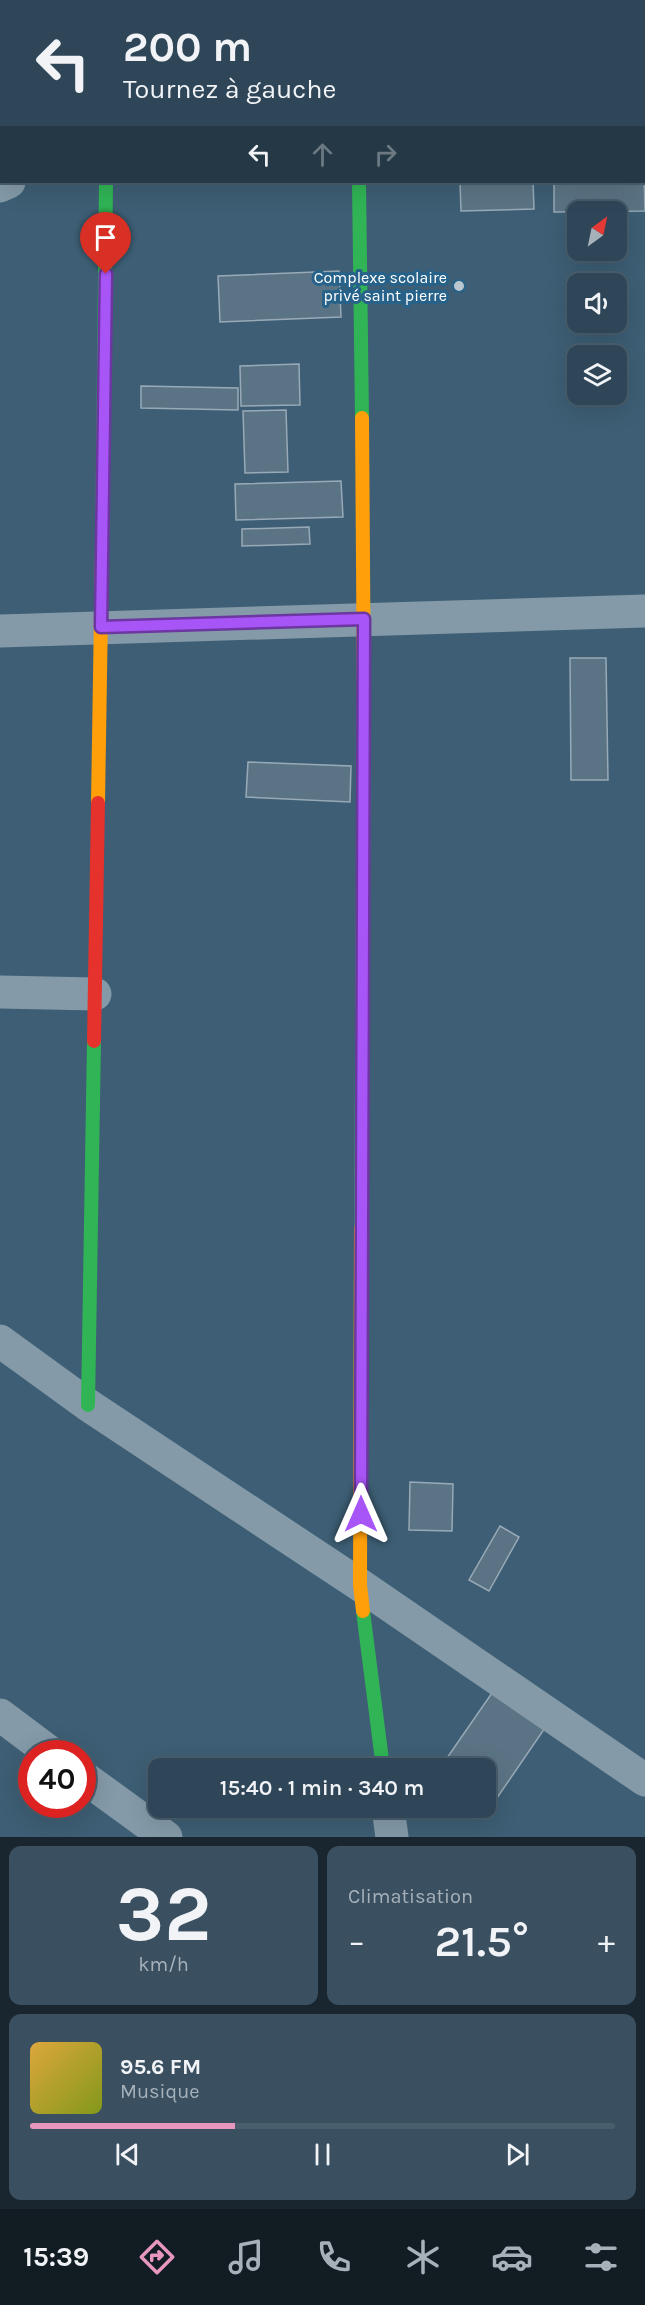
<!DOCTYPE html>
<html lang="fr">
<meta charset="utf-8">
<style>
:root{--surface:#2e4657;--page:#3a5061;--text:#f1f3f6;--muted:#a7b1ba;--line:#495e6d;--accent:#e797bd}
body{margin:0;font-family:Karla,sans-serif;background:var(--page);color:var(--text);height:100vh;display:flex;flex-direction:column;font-size:22px;white-space:nowrap}
*{box-sizing:border-box;margin:0}
p{font-size:20px;color:var(--muted)}
.icon{flex:none;width:33px;height:33px;fill:none;stroke:currentColor;stroke-width:2;stroke-linecap:round;stroke-linejoin:round}
.map{position:relative;height:1837px;overflow:hidden}
.details{display:flex;flex-direction:column;gap:9px;padding:9px;background:#192630;flex:1}
.details>*{flex:none}
.top-card{position:absolute;left:0px;top:0px;width:645px;height:183px;box-shadow:0 6px 24px #0002,0 0 0 2px var(--line);background:#2e4657;color:var(--text);overflow:hidden}
.needle{width:39px;rotate:33deg}
.tools{position:absolute;left:567px;top:201px;display:grid;gap:12px}
.tools a{display:grid;place-items:center;width:60px;height:60px;border-radius:12px;background:var(--surface);box-shadow:0 6px 24px #0002,0 0 0 2px var(--line);font-size:30px}
.speed{position:absolute;left:18px;top:1740px;display:flex;gap:12px;font-size:30px;font-weight:700;text-align:center}
.speed>*{display:grid;place-content:center;width:78px;height:78px;border-radius:50%;background:var(--surface);box-shadow:0 6px 24px #0002,0 0 0 2px var(--line);line-height:1}
.speed .limit{border:9px solid #d22;background:#fff;color:#111}
.pin{position:absolute;display:grid;place-items:center;width:51px;height:51px;color:#fff;margin:-62px -26px;border-radius:50% 50% 50% 0;rotate:-45deg;box-shadow:0 0 6px #0007}
.pin .icon{rotate:45deg}
.me{position:absolute;width:66px;margin:-33px;rotate:0deg;stroke-linejoin:round;filter:drop-shadow(0 0 4px #0008)}
.turn{display:flex;align-items:center;gap:21px;height:126px;padding:0 24px;font-size:27px}
.turn .icon{width:78px;height:78px;stroke-width:2.5}
.turn b{display:block;font-size:42px;line-height:51px}
.lanes{display:flex;align-items:center;height:57px;padding:0 24px;background:#0003;justify-content:center;gap:30px;direction:ltr}
.lanes .off{opacity:.35}
.big{font-size:45px;font-weight:600;line-height:1.1}
.details .tile{flex:1;display:flex;flex-direction:column;justify-content:center;gap:9px;min-width:0;padding:0 21px;border-radius:12px;background:var(--page)}
.details .dial{align-items:center;gap:0}
.dial b{font-size:78px;line-height:1}
.song{display:flex;align-items:center;gap:18px}
.cover{width:72px;height:72px;border-radius:9px;background:linear-gradient(135deg,hsl(40 70% 55%),hsl(70 70% 35%))}
.played{height:6px;border-radius:3px;background:linear-gradient(90deg,var(--accent) 35%,var(--line) 35%)}
.keys{display:flex;justify-content:space-around;direction:ltr}
.heat{display:flex;justify-content:space-between;align-items:center;font-size:33px;direction:ltr}
.details .tiles{flex:1;display:grid;gap:9px;grid-template-columns:1fr 1fr}
.tile:last-child{grid-column:span 2}
.trip{position:absolute;left:148px;top:1758px;width:348px;height:60px;border-radius:12px;background:var(--surface);box-shadow:0 6px 24px #0002,0 0 0 2px var(--line);font-weight:600;line-height:60px;text-align:center}
.tabs{display:flex;height:96px;justify-content:space-around;align-items:center;background:#121c23;color:var(--muted)}
.tabs .icon{width:42px;height:42px}
.tabs .current{color:var(--accent)}
.tabs b{font-size:27px;color:var(--text)}
.map>svg:first-child{display:block}
.building{fill:#5b7485;stroke:#98aab7;stroke-width:1.5}
.lines{fill:none;stroke-linecap:round;stroke-linejoin:round}
.street{stroke:#849aa8;stroke-width:33}
.fast{stroke:#30b455;stroke-width:14}
.slow{stroke:#ff9f0a;stroke-width:14}
.jam{stroke:#e5322d;stroke-width:14}
.route-casing{stroke:#6d37a1;stroke-width:15}
.route{stroke:#a855f7;stroke-width:10}
.poi-dot{fill:#bbc7ce;stroke:#27628a;stroke-width:2}
.labels{text-anchor:middle;stroke-width:6;stroke-linejoin:round;paint-order:stroke}
.poi-label{font-size:16px;fill:#fff;stroke:#27628a;text-anchor:end}
</style>
<div class="map">
<svg width="645" height="1837" viewBox="0 0 645 1837">
<rect width="100%" height="100%" fill="#3d5e74"/>
<path class="building" d="M 644,173 L 645,211 L 554,212 L 554,182 L 644,182 Z
M 460,182 L 533,182 L 534,209 L 461,211 Z
M 339,271 L 341,317 L 220,322 L 218,276 Z
M 299,364 L 300,405 L 241,406 L 240,366 Z
M 141,386 L 238,388 L 238,410 L 141,408 Z
M 286,410 L 288,472 L 245,473 L 243,411 Z
M 341,481 L 343,517 L 236,520 L 235,484 Z
M 309,527 L 310,544 L 242,546 L 242,529 Z
M 570,658 L 606,658 L 608,780 L 571,780 Z
M 248,762 L 351,766 L 350,802 L 246,797 Z
M 410,1482 L 453,1484 L 452,1531 L 409,1530 Z
M 500,1526 L 519,1537 L 489,1591 L 469,1580 Z
M 494,1690 L 547,1725 L 488,1811 L 483,1808 L 486,1808 L 486,1768 L 440,1768 Z"/>
<g class="lines">
<path class="street" d="M 357,0 L 358,2
M 0,186 L 9,182
M 0,631 L 645,611
M 0,992 L 95,994
M 0,1341 L 88,1405 L 360,1585 L 645,1780
M 0,1715 L 52,1754
M 82,1776 L 166,1837
M 388,1808 L 392,1837"/>
<path class="fast" d="M 359,182 L 362,418
M 102,549 L 106,182
M 361,1228 L 364,706
M 88,1405 L 94,1041
M 363,1611 L 383,1768"/>
<path class="slow" d="M 362,418 L 364,706
M 98,803 L 102,549
M 361,1228 L 360,1585 L 363,1611"/>
<path class="jam" d="M 94,1041 L 98,803"/>
</g>
<g class="lines">
<defs>
<path id="route" d="M 106,274 L 101,627 L 364,619 L 361,1514"/>
</defs>
<use href="#route" class="route-casing"/>
<use href="#route" class="route"/>
</g>
<circle class="poi-dot" cx="459" cy="286" r="6"/>
<g class="labels">
<g class="poi-label">
<text x="447" y="283">Complexe scolaire<tspan x="447" dy="18">privé saint pierre</tspan></text>
</g>
</g>
</svg>
<div class="tools">
<a><svg class="needle" viewBox="-14 -14 28 28"><path d="M0-13l5 13h-10z" fill="#e53935"/><path d="M0 13l5-13h-10z" fill="#a7b1ba"/></svg></a>
<a><svg class="icon" aria-label="sound" viewBox="0 0 24 24"><path d="M4 9h4l5-4v14l-5-4H4zM17 9q2 3 0 6"/></svg></a>
<a><svg class="icon" aria-label="layers" viewBox="0 0 24 24"><path d="M12 4l9 5-9 5-9-5zM3 14l9 5 9-5"/></svg></a>
</div>
<div class="speed"><div class="limit">40</div></div>
<div class="pin" style="left:106px;top:274px;background:#d93025"><svg class="icon" aria-label="arrive" viewBox="0 0 24 24"><path d="M6 21V4h12l-3 4 3 4H6"/></svg></div>
<svg class="me" style="left:361px;top:1514px" viewBox="-20 -20 40 40"><path d="M0-17L14 15 0 8-14 15z" fill="#a855f7" stroke="#fff" stroke-width="4"/></svg>
<div class="trip">15:40 · 1 min · 340 m</div>
<div class="top-card">
<div class="turn"><svg class="icon" aria-label="left" viewBox="0 0 24 24"><path d="M17 20v-9H6M10 6l-5 5 5 5"/></svg><div><b>200 m</b>Tournez à gauche</div></div>
<div class="lanes"><svg class="icon" aria-label="left" viewBox="0 0 24 24"><path d="M17 20v-9H6M10 6l-5 5 5 5"/></svg><svg class="icon off" aria-label="ahead" viewBox="0 0 24 24"><path d="M12 20V5M6 11l6-6 6 6"/></svg><svg class="icon off" aria-label="right" viewBox="0 0 24 24"><path d="M7 20v-9h11M14 6l5 5-5 5"/></svg></div>
</div>
</div>
<section class="details">
<div class="tiles">
<div class="tile dial"><b>32</b><p>km/h</p></div>
<div class="tile"><p>Climatisation</p>
<div class="heat"><a>−</a><b class="big">21.5°</b><a>+</a></div>
</div>
<div class="tile">
<div class="song"><i class="cover"></i><div><b>95.6 FM</b><p>Musique</p></div></div>
<div class="played"></div>
<div class="keys"><svg class="icon" aria-label="previous" viewBox="0 0 24 24"><path d="M18 5L8 12l10 7zM5 5v14"/></svg><svg class="icon" aria-label="pause" viewBox="0 0 24 24"><path d="M8 5v14M16 5v14"/></svg><svg class="icon" aria-label="next" viewBox="0 0 24 24"><path d="M6 5l10 7-10 7zM19 5v14"/></svg></div>
</div>
</div>
</section>
<nav class="tabs">
<b>15:39</b>
<svg class="icon current" aria-label="directions" viewBox="0 0 24 24"><path d="M12 3l9 9-9 9-9-9zM9 14v-3h6M13 9l2 2-2 2"/></svg>
<svg class="icon" aria-label="music" viewBox="0 0 24 24"><path d="M9 18V5l10-2v13"/><circle cx="6" cy="18" r="3"/><circle cx="16" cy="16" r="3"/></svg>
<svg class="icon" aria-label="phone" viewBox="0 0 24 24"><path d="M5 4h4l2 5-3 2q2 4 5 5l2-3 5 2v4C11 20 4 13 5 4z"/></svg>
<svg class="icon" aria-label="climate" viewBox="0 0 24 24"><path d="M12 3v18M4 7l16 10M4 17L20 7"/></svg>
<svg class="icon" aria-label="car" viewBox="0 0 24 24"><path d="M5 17H2v-5l4-1 3-4h7l3 4 3 1v5h-3M9 17h6M6 11h13"/><circle cx="7" cy="17" r="2"/><circle cx="17" cy="17" r="2"/></svg>
<svg class="icon" aria-label="filters" viewBox="0 0 24 24"><path d="M4 7h16M4 17h16"/><circle cx="9" cy="7" r="2"/><circle cx="15" cy="17" r="2"/></svg>
</nav>
